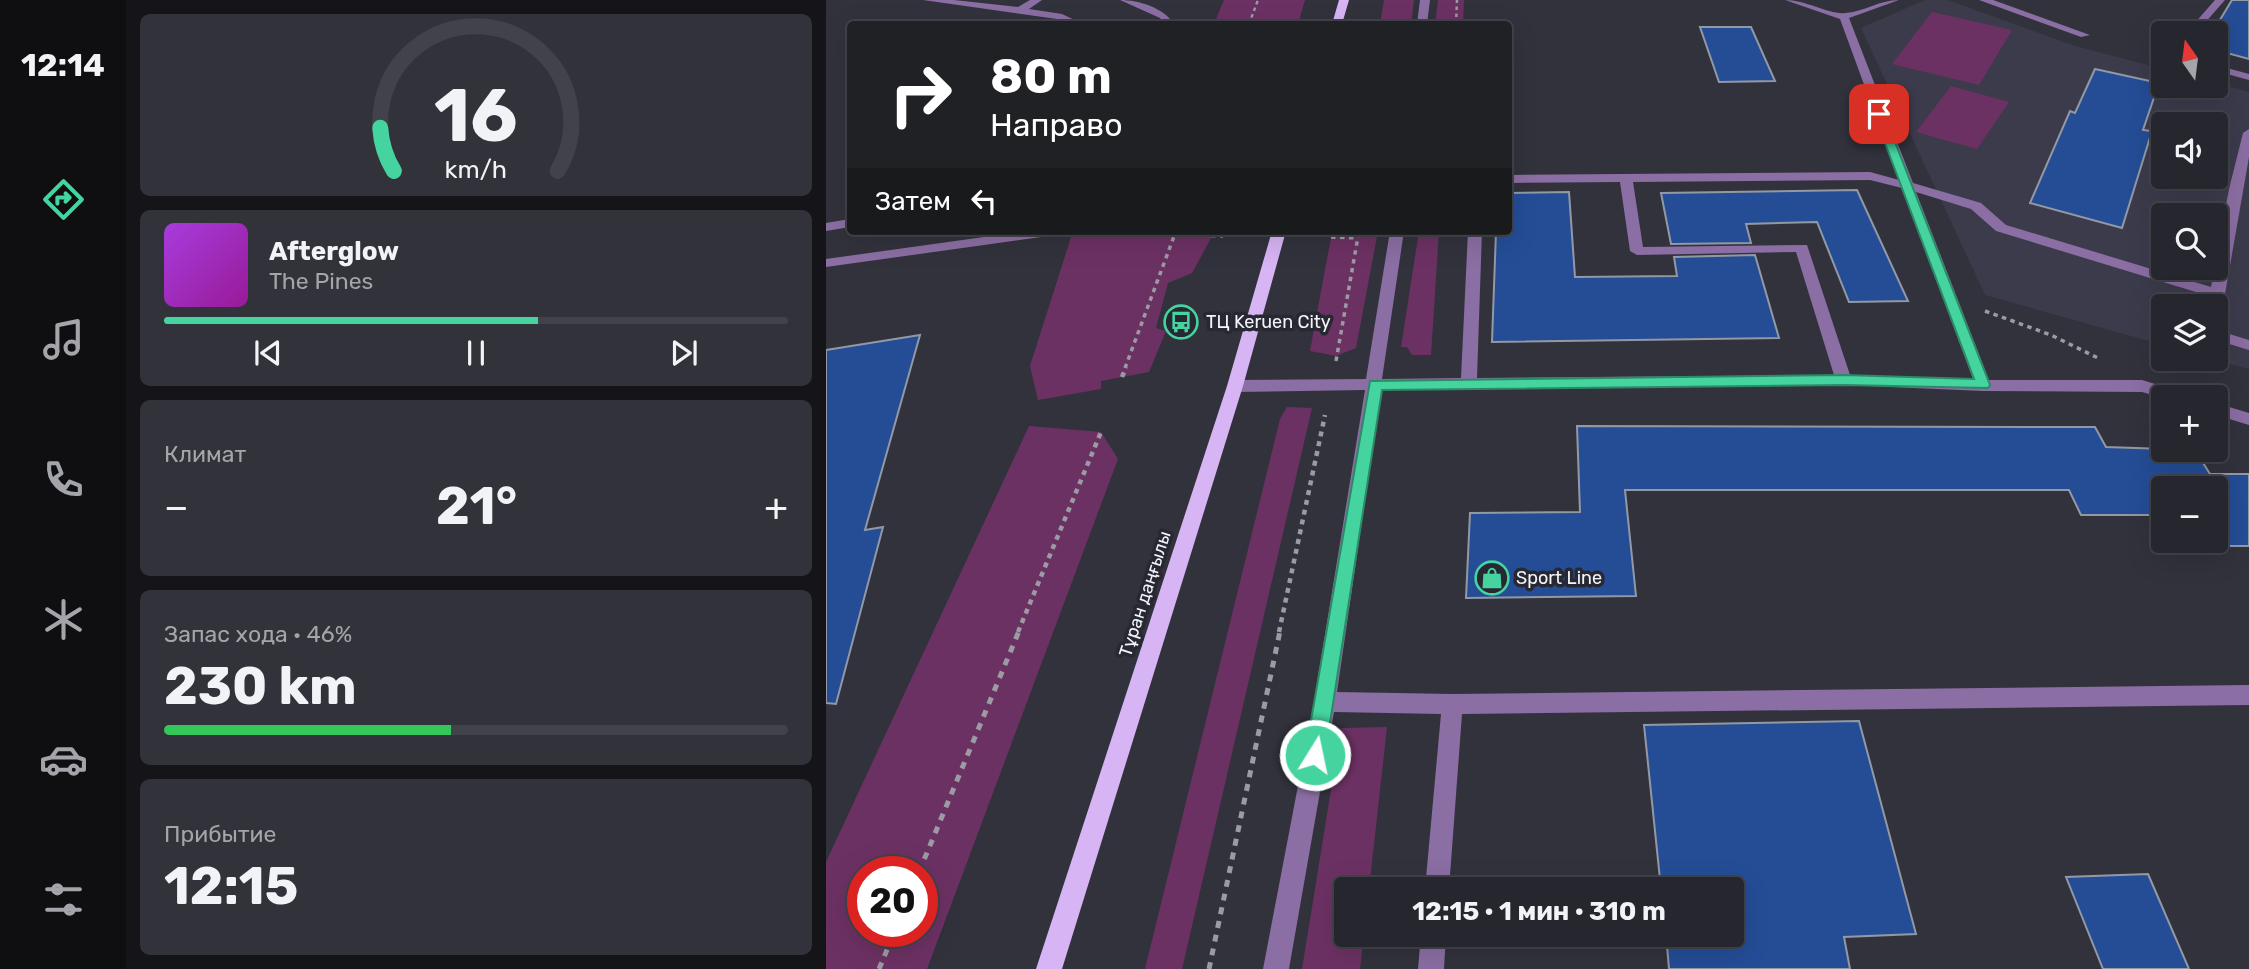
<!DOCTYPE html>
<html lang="ru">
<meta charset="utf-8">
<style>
:root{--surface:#26262e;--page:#32323a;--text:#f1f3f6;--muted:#a4a5aa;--line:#42434a;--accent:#45d49f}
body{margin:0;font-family:Rubik,sans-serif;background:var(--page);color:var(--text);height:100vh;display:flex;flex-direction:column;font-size:26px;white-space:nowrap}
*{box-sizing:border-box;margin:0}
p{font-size:23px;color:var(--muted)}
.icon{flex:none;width:38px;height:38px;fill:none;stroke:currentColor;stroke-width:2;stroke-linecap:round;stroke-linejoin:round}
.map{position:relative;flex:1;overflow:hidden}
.details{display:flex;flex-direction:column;gap:14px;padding:14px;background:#151519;width:700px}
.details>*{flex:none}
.guide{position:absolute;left:21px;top:21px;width:665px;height:214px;border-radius:7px;box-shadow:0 7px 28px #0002,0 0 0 2px var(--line);background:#202124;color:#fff;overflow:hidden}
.needle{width:46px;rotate:346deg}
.controls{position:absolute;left:1325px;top:21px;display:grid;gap:14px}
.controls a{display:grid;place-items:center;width:77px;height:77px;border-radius:7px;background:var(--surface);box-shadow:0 7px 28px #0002,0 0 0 2px var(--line);font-size:35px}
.speed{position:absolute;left:21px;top:856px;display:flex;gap:14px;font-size:35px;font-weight:700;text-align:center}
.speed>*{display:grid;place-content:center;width:91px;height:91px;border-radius:50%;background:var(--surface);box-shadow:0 7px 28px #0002,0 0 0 2px var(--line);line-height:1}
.speed .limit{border:10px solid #d22;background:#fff;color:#111}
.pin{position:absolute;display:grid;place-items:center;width:60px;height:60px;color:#fff;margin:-30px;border-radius:14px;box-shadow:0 4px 10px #0006}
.me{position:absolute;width:77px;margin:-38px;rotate:10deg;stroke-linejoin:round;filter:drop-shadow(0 0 5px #0008)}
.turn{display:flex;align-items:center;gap:24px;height:147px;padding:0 28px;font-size:32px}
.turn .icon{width:91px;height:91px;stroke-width:2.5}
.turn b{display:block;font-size:49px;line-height:60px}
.then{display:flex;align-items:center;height:66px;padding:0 28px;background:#0003;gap:14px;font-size:26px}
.big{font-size:52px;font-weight:700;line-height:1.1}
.details .tile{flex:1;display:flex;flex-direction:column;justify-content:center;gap:10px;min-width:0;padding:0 24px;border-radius:10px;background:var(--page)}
.details .dial{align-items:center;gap:0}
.dial svg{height:182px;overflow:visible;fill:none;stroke:var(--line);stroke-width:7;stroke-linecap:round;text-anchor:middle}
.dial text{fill:var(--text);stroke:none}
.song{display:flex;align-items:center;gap:21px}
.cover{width:84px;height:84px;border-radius:10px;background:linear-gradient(135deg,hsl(280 70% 55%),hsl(300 70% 35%))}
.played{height:7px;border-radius:4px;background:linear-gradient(90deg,var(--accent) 60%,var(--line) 60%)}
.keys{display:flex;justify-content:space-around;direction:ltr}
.heat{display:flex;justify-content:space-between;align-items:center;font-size:38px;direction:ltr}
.charge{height:10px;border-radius:5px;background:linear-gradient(90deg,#34c759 46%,var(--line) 0)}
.trip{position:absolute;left:508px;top:877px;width:410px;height:70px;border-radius:7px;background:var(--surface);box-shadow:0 7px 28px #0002,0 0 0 2px var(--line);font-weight:700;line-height:70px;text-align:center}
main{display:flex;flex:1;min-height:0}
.dock{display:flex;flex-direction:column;width:126px;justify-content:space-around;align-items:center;background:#0f0f12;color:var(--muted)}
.dock .icon{width:49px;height:49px}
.dock .active{color:var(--accent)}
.dock b{font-size:32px;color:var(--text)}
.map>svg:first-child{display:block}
.built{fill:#3b3b4c;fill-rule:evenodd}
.green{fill:#6c3163;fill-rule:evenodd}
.building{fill:#244d96;stroke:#9299a4;stroke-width:2}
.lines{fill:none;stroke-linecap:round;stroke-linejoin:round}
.path-far3{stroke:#9b9ba4;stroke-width:2.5;stroke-dasharray:3.5 3.5;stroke-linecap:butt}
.path-far2{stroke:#9b9ba4;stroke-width:3.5;stroke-dasharray:4.5 4.5;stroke-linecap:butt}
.path-far1{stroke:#9b9ba4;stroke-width:4.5;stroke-dasharray:5 5;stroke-linecap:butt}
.path{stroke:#9b9ba4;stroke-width:5;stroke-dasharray:7 7;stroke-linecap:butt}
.minor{fill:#8b6ea3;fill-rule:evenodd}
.major{fill:#d7b4f4;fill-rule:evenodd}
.route{fill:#45d49f;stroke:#2d8a67;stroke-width:2}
.labels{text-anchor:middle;stroke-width:7;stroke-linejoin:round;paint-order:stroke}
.poi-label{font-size:18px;fill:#f4f4fb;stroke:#282833;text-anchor:start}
.street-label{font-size:18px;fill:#f4f4fb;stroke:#282833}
</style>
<main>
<nav class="dock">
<b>12:14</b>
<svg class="icon active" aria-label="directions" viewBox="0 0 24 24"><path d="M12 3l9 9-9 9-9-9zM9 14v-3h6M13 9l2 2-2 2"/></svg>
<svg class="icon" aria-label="music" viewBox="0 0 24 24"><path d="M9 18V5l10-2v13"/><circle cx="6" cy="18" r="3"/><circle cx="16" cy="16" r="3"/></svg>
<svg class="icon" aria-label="phone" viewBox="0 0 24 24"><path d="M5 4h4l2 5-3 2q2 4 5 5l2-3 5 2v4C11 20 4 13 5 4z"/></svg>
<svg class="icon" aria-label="climate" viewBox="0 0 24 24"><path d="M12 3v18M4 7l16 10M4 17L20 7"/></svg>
<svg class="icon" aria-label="car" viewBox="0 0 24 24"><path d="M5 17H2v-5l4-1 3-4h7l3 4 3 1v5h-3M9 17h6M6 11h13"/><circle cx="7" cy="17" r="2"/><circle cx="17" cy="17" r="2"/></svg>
<svg class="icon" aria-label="filters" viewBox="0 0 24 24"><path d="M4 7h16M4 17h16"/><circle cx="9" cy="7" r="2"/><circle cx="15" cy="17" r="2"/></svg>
</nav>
<section class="details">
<div class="tile dial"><svg viewBox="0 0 100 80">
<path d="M14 69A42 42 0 1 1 86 69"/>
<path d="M14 69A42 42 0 0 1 8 50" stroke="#45d49f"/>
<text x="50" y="56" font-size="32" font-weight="700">16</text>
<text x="50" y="72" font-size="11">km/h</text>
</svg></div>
<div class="tile">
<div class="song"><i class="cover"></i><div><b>Afterglow</b><p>The Pines</p></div></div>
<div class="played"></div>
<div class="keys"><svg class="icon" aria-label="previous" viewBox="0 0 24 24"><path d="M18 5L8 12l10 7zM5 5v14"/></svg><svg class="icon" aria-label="pause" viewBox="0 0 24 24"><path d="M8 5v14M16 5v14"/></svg><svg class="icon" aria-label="next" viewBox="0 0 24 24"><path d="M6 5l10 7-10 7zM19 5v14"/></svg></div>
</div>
<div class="tile"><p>Климат</p>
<div class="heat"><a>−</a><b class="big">21°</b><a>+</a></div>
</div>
<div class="tile"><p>Запас хода · 46%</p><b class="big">230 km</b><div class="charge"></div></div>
<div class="tile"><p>Прибытие</p><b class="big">12:15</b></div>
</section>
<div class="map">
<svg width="1423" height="969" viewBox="0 0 1423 969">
<rect width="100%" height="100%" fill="#32323d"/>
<path class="built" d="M 1099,0 L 1122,0 L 1249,46 L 1337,69 L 1337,86 L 1390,86 L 1390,83 L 1423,92 L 1423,369 L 1385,359 L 1390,359 L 1390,306 L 1337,306 L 1337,345 L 1159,295 L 1035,28 ZM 1337,124 L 1390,124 L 1390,177 L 1337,177 ZM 1337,215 L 1390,215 L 1390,268 L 1337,268 Z"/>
<path class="green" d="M 398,0 L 479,0 L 472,24 L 388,24 Z
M 558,0 L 588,0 L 585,24 L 554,24 Z
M 612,0 L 638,0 L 637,24 L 609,24 Z
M 1106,12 L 1186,30 L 1153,85 L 1066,64 Z
M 1125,86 L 1183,102 L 1151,149 L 1090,132 Z
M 286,231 L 389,231 L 366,273 L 342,283 L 330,328 L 340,331 L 323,372 L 275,381 L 275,389 L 212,400 L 204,366 L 246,234 Z
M 552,231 L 530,348 L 510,356 L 484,351 L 506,232 Z
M 593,231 L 613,231 L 605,355 L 586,355 L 581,347 L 575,347 Z
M 461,407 L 486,408 L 356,969 L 319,969 L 454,419 Z
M 203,426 L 275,432 L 292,459 L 101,969 L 0,969 L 0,862 ZM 37,872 L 96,872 L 96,931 L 37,931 Z
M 561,727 L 543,889 L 520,889 L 520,934 L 538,935 L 534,969 L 476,969 L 515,728 Z"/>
<path class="building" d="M 1406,0 L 1423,0 L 1423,59 L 1390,50 L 1390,33 L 1386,33 Z
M 874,27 L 925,27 L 949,81 L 893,82 Z
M 1269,69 L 1333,83 L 1317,130 L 1326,131 L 1296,228 L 1204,203 L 1244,111 L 1249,113 Z
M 1031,190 L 1082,301 L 1023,302 L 991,222 L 920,224 L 925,243 L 845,244 L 835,193 Z
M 743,192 L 749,277 L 851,276 L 848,257 L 929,255 L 953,338 L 666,342 L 670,231 L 682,231 L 682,193 Z
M 94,335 L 39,530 L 57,527 L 10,704 L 0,703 L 0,350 Z
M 751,426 L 1269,427 L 1280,447 L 1369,450 L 1384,474 L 1423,474 L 1423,546 L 1362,546 L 1359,541 L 1390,541 L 1390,488 L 1337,488 L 1337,515 L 1255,515 L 1243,490 L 799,490 L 810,596 L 640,598 L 644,513 L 754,512 Z
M 1033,721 L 1090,934 L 1018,937 L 1024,969 L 843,969 L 840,934 L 905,934 L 905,889 L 835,889 L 818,725 Z
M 1322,874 L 1363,969 L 1277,969 L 1240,877 Z"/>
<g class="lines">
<path class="path-far3" d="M 423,24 L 432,0
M 630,24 L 631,0"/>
<path class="path-far2" d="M 349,234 L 397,236
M 505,237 L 532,238
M 1159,311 L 1225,335 L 1274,359
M 510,361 L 533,231
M 299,368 L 350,231"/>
<path class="path-far1" d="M 296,377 L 300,367
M 192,632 L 275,432
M 453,632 L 499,415"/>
<path class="path" d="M 93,872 L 193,631
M 53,969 L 69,931
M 383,969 L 454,631"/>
<path class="minor" d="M 97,0 L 128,0 L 192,7 L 204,0 L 216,0 L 203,9 L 236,14 L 257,24 L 245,24 L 231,19 Z
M 294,0 C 313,0 338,8 348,24 L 338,24 L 334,18 Z
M 594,0 L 604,0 L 601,24 L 591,24 Z
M 959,0 C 980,0 1004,15 1019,13 C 1038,12 1053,0 1073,0 L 1023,18 L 1087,183 L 1155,203 L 1180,225 L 1385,287 L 1403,189 L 1417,133 L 1423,129 L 1423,157 L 1399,294 L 1396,306 L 1390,311 L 1390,306 L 1382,306 L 1383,296 L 1170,231 L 1145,209 L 1090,192 L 1163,380 L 1316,380 L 1359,393 L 1361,397 L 1337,398 L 1316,392 L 1157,391 L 1018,385 L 555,390 L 511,692 L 626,694 L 1423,685 L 1423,705 L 636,714 L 623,889 L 599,889 L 615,714 L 508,712 L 463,969 L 437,969 L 488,702 L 539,390 L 409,392 L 401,386 L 409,380 L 540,379 L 564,231 L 578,231 L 556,379 L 635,378 L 642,231 L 656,231 L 651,378 L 1008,375 L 970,252 L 811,255 L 804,251 L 794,182 L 682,183 L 682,175 L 1044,172 L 1073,180 L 1014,19 ZM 1044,180 L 1076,188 L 1147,379 L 1024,375 L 981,245 L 817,247 L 807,182 Z
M 1153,0 L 1167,0 L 1264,35 L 1255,37 Z
M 1389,0 L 1399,0 L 1370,33 L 1360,33 Z
M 1390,65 L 1423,74 L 1423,80 L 1390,71 Z
M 24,219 L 24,227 L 0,231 L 0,223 Z
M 201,231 L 237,231 L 230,235 L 0,267 L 0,259 Z
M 1390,330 L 1423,340 L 1423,350 L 1390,340 Z
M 1390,403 L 1423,413 L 1423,425 L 1390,415 Z
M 595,934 L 620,934 L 618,969 L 592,969 Z"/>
<path class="major" d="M 513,0 L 523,0 L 516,24 L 506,24 Z
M 446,231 L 460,231 L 417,386 L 236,969 L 210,969 L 401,386 Z"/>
</g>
<path class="route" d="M 1053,111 L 1058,114 L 1164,385 L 1162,388 L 1018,385 L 556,390 L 499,755 L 496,762 L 489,765 L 482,762 L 479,755 L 544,381 L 1018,375 L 1148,379 L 1048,114 Z"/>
<defs>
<symbol id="bus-ring" viewBox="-11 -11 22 22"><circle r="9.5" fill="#282833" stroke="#45d49f" stroke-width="1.5"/><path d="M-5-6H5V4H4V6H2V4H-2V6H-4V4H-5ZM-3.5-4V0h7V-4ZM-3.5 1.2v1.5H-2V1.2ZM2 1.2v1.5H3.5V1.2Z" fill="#45d49f"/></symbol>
<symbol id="shop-ring" viewBox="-11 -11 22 22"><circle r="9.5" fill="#282833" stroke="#45d49f" stroke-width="1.5"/><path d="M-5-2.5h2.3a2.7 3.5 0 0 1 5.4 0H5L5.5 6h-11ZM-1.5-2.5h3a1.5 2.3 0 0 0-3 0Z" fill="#45d49f"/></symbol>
</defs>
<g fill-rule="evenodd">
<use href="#bus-ring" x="336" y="303" width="38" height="38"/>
<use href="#shop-ring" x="647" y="559" width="38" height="38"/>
</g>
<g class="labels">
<g class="poi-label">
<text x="380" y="328">ТЦ Keruen City</text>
<text x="690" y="584">Sport Line</text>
</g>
<g class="street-label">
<text transform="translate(319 594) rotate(-72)" y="6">Тұран даңғылы</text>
</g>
</g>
</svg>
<div class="controls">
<a><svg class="needle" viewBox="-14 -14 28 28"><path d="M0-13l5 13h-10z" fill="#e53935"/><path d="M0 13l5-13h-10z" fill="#a4a5aa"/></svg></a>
<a><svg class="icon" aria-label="sound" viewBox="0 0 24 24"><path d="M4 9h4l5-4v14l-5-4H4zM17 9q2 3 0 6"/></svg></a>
<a><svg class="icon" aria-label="search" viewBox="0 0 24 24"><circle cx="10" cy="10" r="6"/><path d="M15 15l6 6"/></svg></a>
<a><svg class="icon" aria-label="layers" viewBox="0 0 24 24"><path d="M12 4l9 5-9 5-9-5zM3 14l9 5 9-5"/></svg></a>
<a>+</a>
<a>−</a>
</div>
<div class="speed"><div class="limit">20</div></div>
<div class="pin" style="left:1053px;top:114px;background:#d93025"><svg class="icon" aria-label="arrive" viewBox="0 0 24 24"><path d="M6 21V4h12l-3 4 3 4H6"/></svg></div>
<svg class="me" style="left:489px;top:755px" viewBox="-20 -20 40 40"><circle r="17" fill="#45d49f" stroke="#fff" stroke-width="3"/><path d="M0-11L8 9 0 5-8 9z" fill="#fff"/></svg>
<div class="trip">12:15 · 1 мин · 310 m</div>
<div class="guide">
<div class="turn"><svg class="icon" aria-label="right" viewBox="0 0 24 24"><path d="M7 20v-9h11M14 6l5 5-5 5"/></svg><div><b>80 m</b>Направо</div></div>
<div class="then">Затем<svg class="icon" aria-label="left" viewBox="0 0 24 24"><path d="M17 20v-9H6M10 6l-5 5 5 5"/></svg></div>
</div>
</div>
</main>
